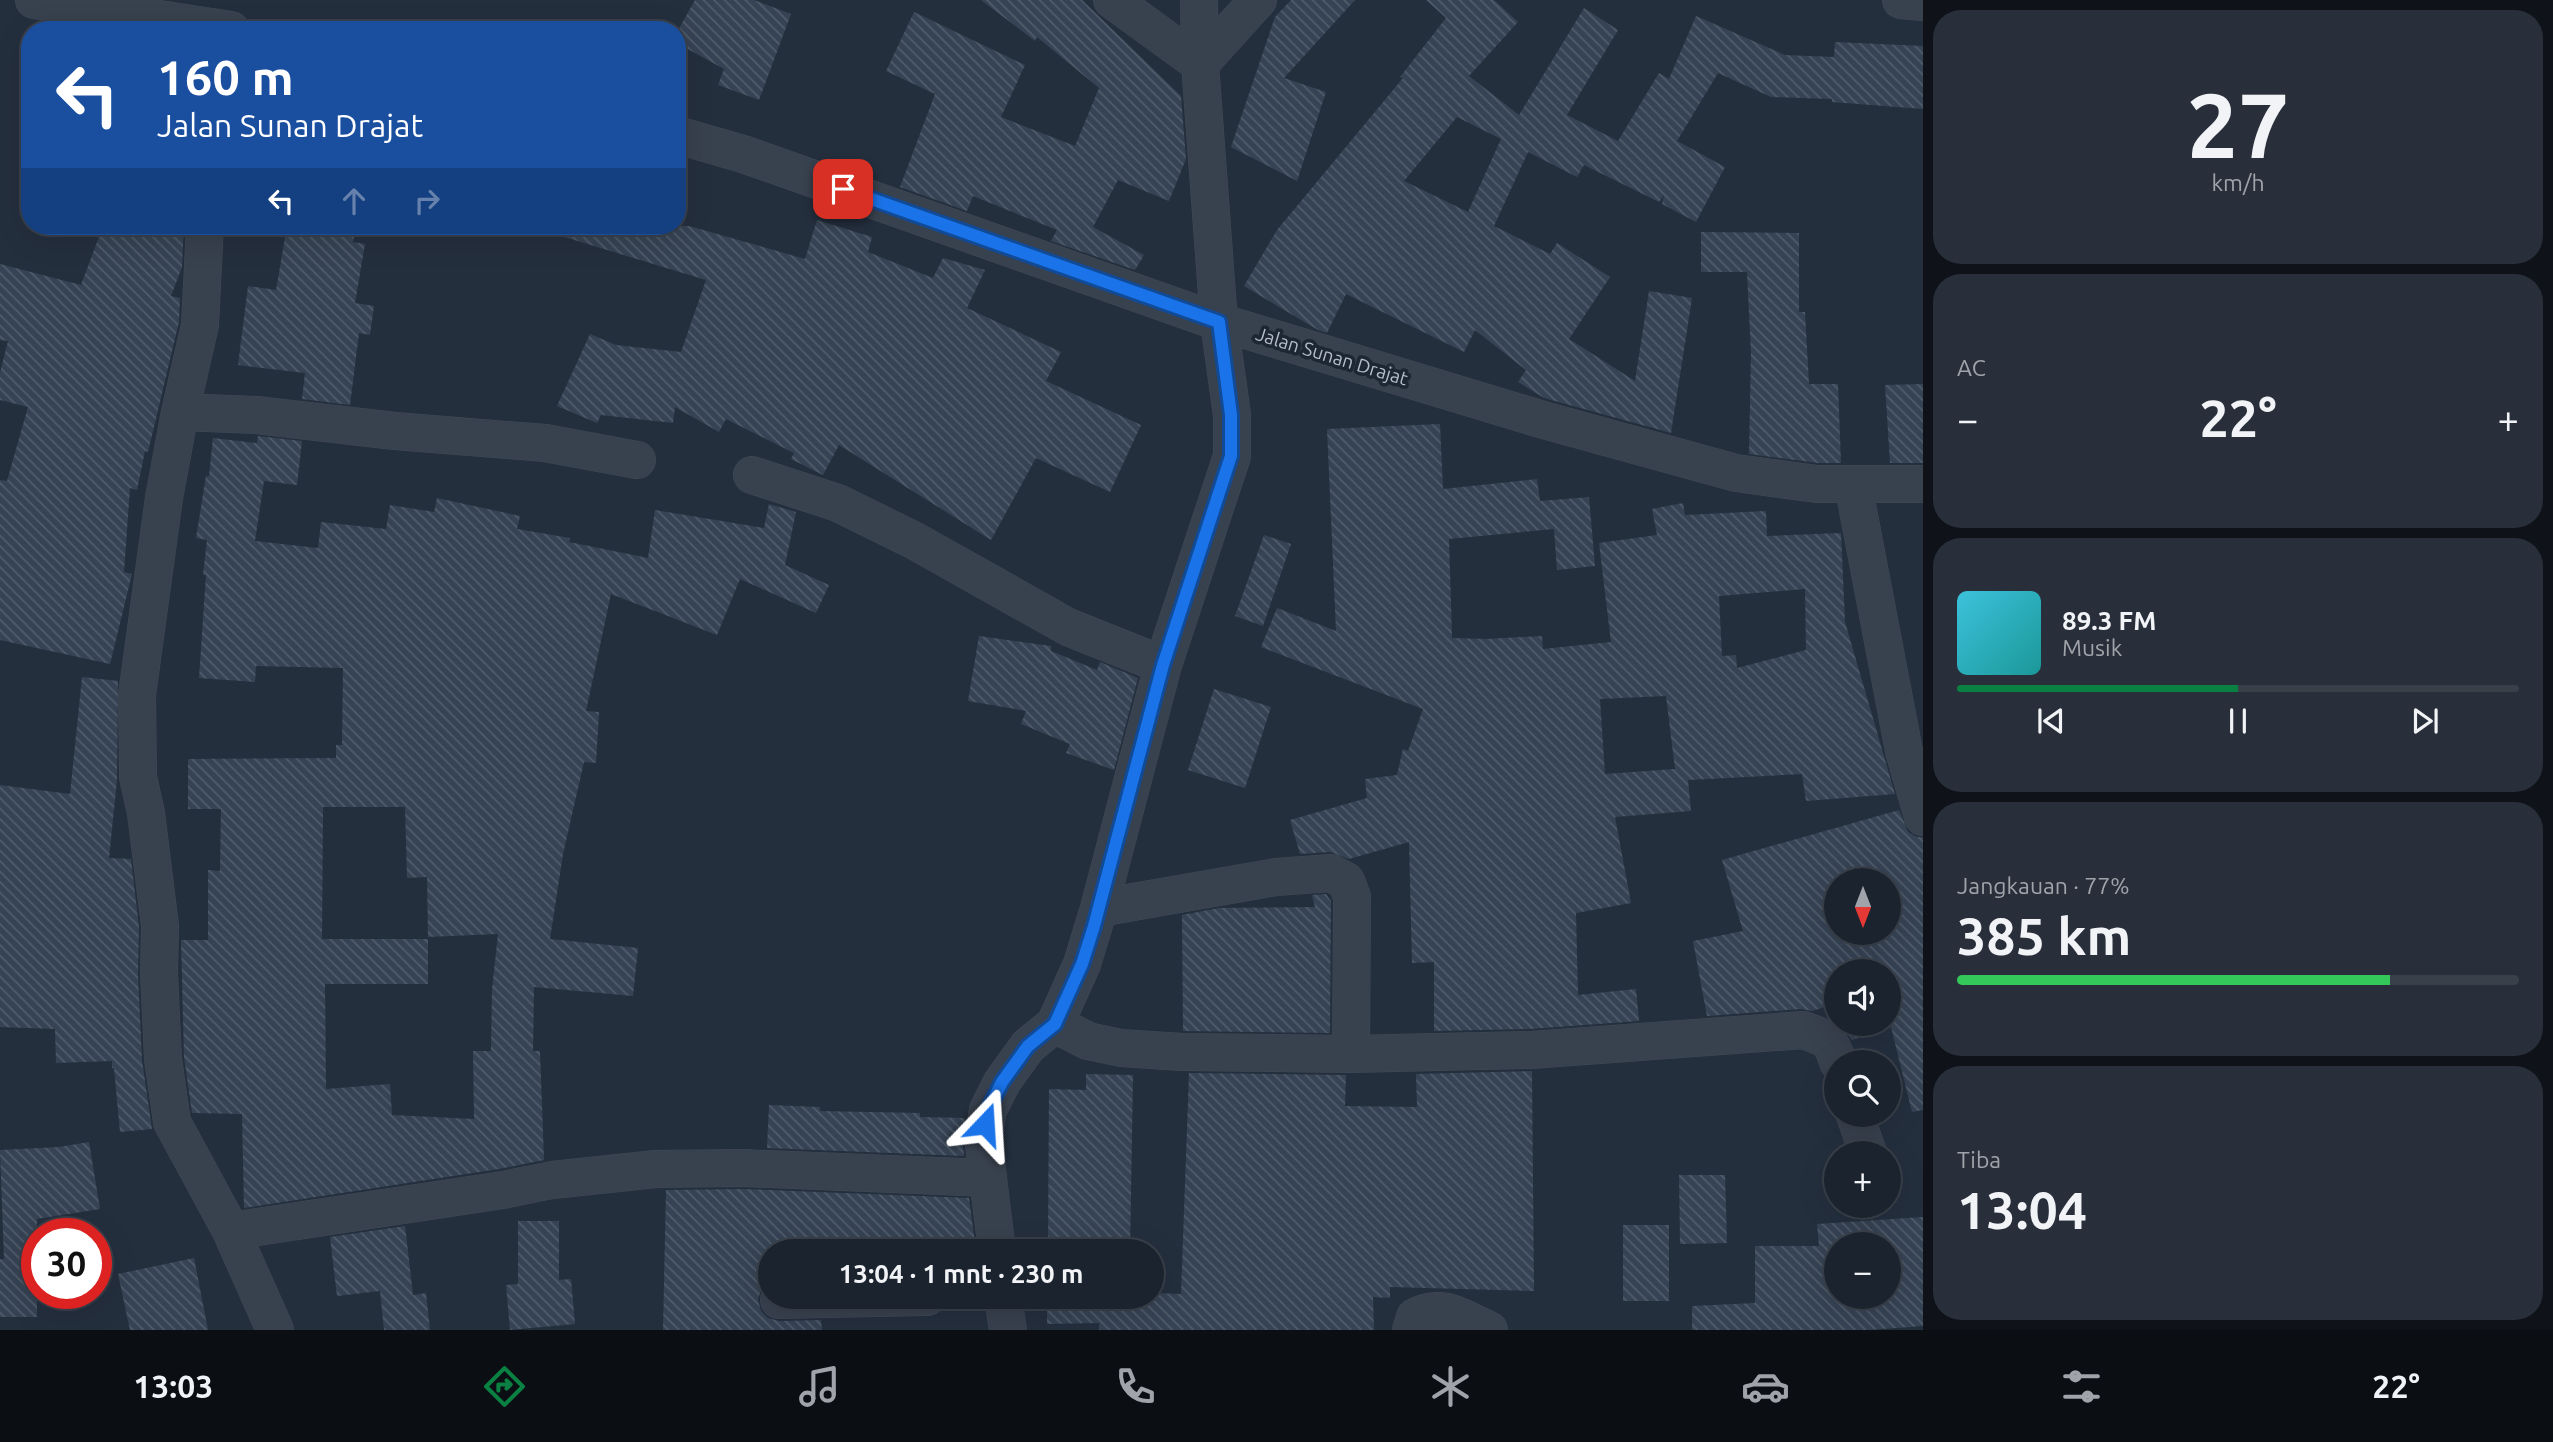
<!DOCTYPE html>
<html lang="id">
<meta charset="utf-8">
<style>
:root{--surface:#1b232e;--page:#282f3a;--text:#f1f3f6;--muted:#a0a4aa;--line:#39404a;--accent:#0b8043}
body{margin:0;font-family:Ubuntu,sans-serif;background:var(--page);color:var(--text);height:100vh;display:flex;flex-direction:column;font-size:26px;white-space:nowrap}
*{box-sizing:border-box;margin:0}
p{font-size:23px;color:var(--muted)}
.icon{flex:none;width:38px;height:38px;fill:none;stroke:currentColor;stroke-width:2;stroke-linecap:round;stroke-linejoin:round}
.map{position:relative;flex:1;overflow:hidden}
.drawer{display:flex;flex-direction:column;gap:10px;padding:10px;background:#0f1319;width:630px}
.drawer>*{flex:none}
.banner{position:absolute;left:21px;top:21px;width:665px;height:214px;border-radius:28px;box-shadow:0 7px 28px #0002,0 0 0 2px var(--line);background:#1a4fa0;color:#fff;overflow:hidden}
.needle{width:46px;rotate:180deg}
.fabs{position:absolute;left:1824px;top:868px;display:grid;gap:14px}
.fabs a{display:grid;place-items:center;width:77px;height:77px;border-radius:50%;background:var(--surface);box-shadow:0 7px 28px #0002,0 0 0 2px var(--line);font-size:35px}
.speed{position:absolute;left:21px;top:1218px;display:flex;gap:14px;font-size:35px;font-weight:700;text-align:center}
.speed>*{display:grid;place-content:center;width:91px;height:91px;border-radius:50%;background:var(--surface);box-shadow:0 7px 28px #0002,0 0 0 2px var(--line);line-height:1}
.speed .limit{border:10px solid #d22;background:#fff;color:#111}
.pin{position:absolute;display:grid;place-items:center;width:60px;height:60px;color:#fff;margin:-30px;border-radius:14px;box-shadow:0 4px 10px #0006}
.me{position:absolute;width:77px;margin:-38px;rotate:20deg;stroke-linejoin:round;filter:drop-shadow(0 0 5px #0008)}
.turn{display:flex;align-items:center;gap:24px;height:147px;padding:0 21px;font-size:32px}
.turn .icon{width:91px;height:91px;stroke-width:2.5}
.turn b{display:block;font-size:49px;line-height:60px}
.lanes{display:flex;align-items:center;height:66px;padding:0 21px;background:#0003;justify-content:center;gap:35px;direction:ltr}
.lanes .off{opacity:.35}
.big{font-size:52px;font-weight:700;line-height:1.1}
.drawer .widget{flex:1;display:flex;flex-direction:column;justify-content:center;gap:10px;min-width:0;padding:0 24px;border-radius:28px;background:var(--page)}
.drawer .dial{align-items:center;gap:0}
.dial b{font-size:91px;line-height:1}
.song{display:flex;align-items:center;gap:21px}
.cover{width:84px;height:84px;border-radius:10px;background:linear-gradient(135deg,hsl(190 70% 55%),hsl(180 70% 35%))}
.played{height:7px;border-radius:4px;background:linear-gradient(90deg,var(--accent) 50%,var(--line) 50%)}
.keys{display:flex;justify-content:space-around;direction:ltr}
.heat{display:flex;justify-content:space-between;align-items:center;font-size:38px;direction:ltr}
.charge{height:10px;border-radius:5px;background:linear-gradient(90deg,#34c759 77%,var(--line) 0)}
.trip{position:absolute;left:758px;top:1239px;width:406px;height:70px;border-radius:35px;background:var(--surface);box-shadow:0 7px 28px #0002,0 0 0 2px var(--line);font-weight:700;line-height:70px;text-align:center}
.dock{display:flex;height:112px;justify-content:space-around;align-items:center;background:#0b0e12;color:var(--muted)}
.dock .icon{width:49px;height:49px}
.dock .active{color:var(--accent)}
.dock b{font-size:32px;color:var(--text)}
main{display:flex;flex:1;min-height:0}
.map>svg:first-child{display:block}
.building{fill:url(#building-back-hatch);fill-rule:evenodd}
.lines{fill:none;stroke-linecap:round;stroke-linejoin:round}
.minor-casing{stroke:#414a57;stroke-width:38}
.minor{stroke:#38414e;stroke-width:37}
.route-casing{stroke:#114b97;stroke-width:18}
.route{stroke:#1a73e8;stroke-width:12}
.labels{text-anchor:middle;stroke-width:7;stroke-linejoin:round;paint-order:stroke}
.street-label{font-size:19px;fill:#b4bcc9;stroke:#1d2633}
</style>
<main>
<div class="map">
<svg width="1923" height="1330" viewBox="0 0 1923 1330">
<defs>
<pattern id="building-back-hatch" width="6" height="6" patternUnits="userSpaceOnUse" patternTransform="scale(1.75)"><rect width="6" height="6" fill="#364354"/><path d="M-1 5l2 2M0 0l6 6M5-1l2 2" fill="none" stroke="#515c6b"/></pattern>
</defs>
<rect width="100%" height="100%" fill="#242f3e"/>
<path class="building" d="M 695,0 L 754,0 L 791,14 L 759,100 L 718,85 L 724,69 L 677,43 L 677,32 Z
M 981,0 L 1082,0 L 1181,96 L 1186,159 L 1169,201 L 1118,180 L 1093,227 L 1144,255 L 1135,270 L 1051,241 L 1057,230 L 973,196 L 967,211 L 900,187 L 935,94 L 886,71 L 914,12 L 1025,65 L 1001,117 L 1075,146 L 1099,88 L 1037,37 L 1035,41 Z
M 1291,0 L 1355,0 L 1284,78 L 1326,92 L 1297,181 L 1231,147 L 1275,17 Z
M 1426,0 L 1494,0 L 1518,22 L 1469,76 L 1519,115 L 1584,8 L 1618,30 L 1567,115 L 1618,141 L 1659,73 L 1669,79 L 1696,16 L 1785,55 L 1834,57 L 1835,42 L 1923,46 L 1923,109 L 1832,102 L 1832,99 L 1771,97 L 1718,73 L 1677,141 L 1725,167 L 1696,222 L 1662,204 L 1664,195 L 1659,202 L 1584,165 L 1577,177 L 1528,152 L 1494,226 L 1550,254 L 1557,243 L 1610,277 L 1569,339 L 1635,381 L 1649,291 L 1692,298 L 1671,433 L 1544,398 L 1518,382 L 1526,370 L 1475,330 L 1464,352 L 1346,294 L 1327,333 L 1318,330 L 1244,286 L 1277,230 L 1403,78 L 1400,77 L 1446,18 ZM 1457,117 L 1501,139 L 1468,212 L 1404,181 Z
M 817,220 L 872,237 L 868,252 L 933,278 L 943,258 L 985,270 L 967,308 L 1061,352 L 1046,381 L 1141,425 L 1110,492 L 1036,458 L 991,540 L 839,445 L 823,475 L 791,459 L 794,453 L 726,419 L 719,432 L 675,407 L 673,423 L 601,415 L 597,423 L 557,406 L 590,334 L 616,345 L 681,352 L 706,280 L 551,233 L 552,226 L 689,226 L 805,259 Z
M 103,226 L 184,226 L 182,267 L 171,296 L 180,298 L 179,322 L 148,452 L 145,451 L 137,490 L 130,488 L 124,572 L 132,574 L 110,664 L 0,640 L 0,480 L 7,481 L 28,407 L 0,400 L 0,373 L 8,341 L 0,340 L 0,264 L 81,285 Z
M 287,226 L 356,226 L 353,242 L 365,244 L 355,303 L 374,306 L 370,335 L 359,333 L 350,405 L 302,399 L 305,373 L 238,365 L 248,286 L 276,290 Z
M 1701,232 L 1799,233 L 1799,312 L 1805,312 L 1809,384 L 1838,384 L 1841,463 L 1818,463 L 1749,454 L 1751,353 L 1747,272 L 1701,272 Z
M 1923,384 L 1923,463 L 1890,463 L 1885,385 Z
M 1440,424 L 1443,489 L 1537,479 L 1540,501 L 1589,497 L 1595,566 L 1557,570 L 1554,529 L 1449,539 L 1452,638 L 1487,639 L 1542,636 L 1543,649 L 1611,642 L 1599,543 L 1657,535 L 1652,509 L 1683,503 L 1685,515 L 1766,511 L 1767,536 L 1841,533 L 1845,622 L 1895,794 L 1806,801 L 1802,774 L 1688,780 L 1691,811 L 1615,817 L 1631,903 L 1576,913 L 1578,995 L 1636,989 L 1639,1021 L 1530,1029 L 1434,1031 L 1434,962 L 1412,963 L 1409,842 L 1349,859 L 1330,852 L 1300,854 L 1290,820 L 1367,798 L 1365,779 L 1397,775 L 1403,749 L 1408,751 L 1423,709 L 1261,647 L 1277,608 L 1336,631 L 1327,429 ZM 1805,589 L 1806,650 L 1737,668 L 1736,655 L 1722,656 L 1719,596 ZM 1666,696 L 1675,769 L 1605,774 L 1600,699 Z
M 258,436 L 302,441 L 297,485 L 264,481 L 255,541 L 318,548 L 321,522 L 386,529 L 390,505 L 434,512 L 437,498 L 520,516 L 517,529 L 570,538 L 569,542 L 648,558 L 655,510 L 764,528 L 769,504 L 796,512 L 785,565 L 829,585 L 816,613 L 740,579 L 717,635 L 611,594 L 586,711 L 599,712 L 596,763 L 584,762 L 563,854 L 550,939 L 638,948 L 633,996 L 534,987 L 533,1051 L 540,1051 L 544,1160 L 499,1169 L 244,1208 L 242,1114 L 192,1113 L 184,1057 L 181,940 L 208,940 L 208,870 L 220,871 L 221,809 L 188,809 L 188,759 L 336,758 L 336,745 L 342,745 L 343,668 L 256,666 L 255,682 L 199,678 L 206,575 L 203,575 L 207,540 L 196,538 L 206,476 L 209,476 L 213,438 L 257,443 ZM 323,807 L 405,807 L 407,878 L 427,877 L 428,937 L 498,934 L 492,989 L 491,1051 L 473,1051 L 474,1119 L 392,1115 L 390,1084 L 326,1089 L 325,984 L 428,984 L 428,939 L 322,939 Z
M 1264,535 L 1291,544 L 1263,626 L 1235,616 Z
M 979,636 L 1051,646 L 1051,651 L 1097,670 L 1100,662 L 1138,678 L 1114,770 L 1066,753 L 1070,744 L 1021,724 L 1026,711 L 968,701 Z
M 82,677 L 118,681 L 117,780 L 109,858 L 131,859 L 139,927 L 138,974 L 142,1060 L 152,1129 L 120,1132 L 114,1068 L 112,1068 L 112,1061 L 56,1063 L 55,1029 L 0,1027 L 0,785 L 70,794 Z
M 1214,689 L 1271,707 L 1245,788 L 1188,770 Z
M 1899,810 L 1908,832 L 1917,837 L 1923,837 L 1923,1110 L 1912,1112 L 1891,1027 L 1852,1040 L 1839,1024 L 1888,1024 L 1888,971 L 1836,971 L 1836,1021 L 1829,1017 L 1825,1007 L 1812,1011 L 1801,1009 L 1707,1016 L 1693,941 L 1743,931 L 1722,860 ZM 1836,880 L 1888,880 L 1888,933 L 1836,933 Z
M 1326,894 L 1331,901 L 1330,1033 L 1183,1031 L 1182,915 L 1219,908 L 1315,907 L 1312,895 Z
M 1532,1071 L 1534,1291 L 1390,1287 L 1390,1298 L 1373,1297 L 1374,1330 L 1099,1330 L 1099,1323 L 1047,1324 L 1047,1297 L 1152,1297 L 1152,1293 L 1181,1294 L 1189,1073 L 1346,1075 L 1345,1106 L 1417,1107 L 1416,1074 Z
M 1086,1074 L 1133,1075 L 1130,1251 L 1046,1251 L 1046,1243 L 1048,1243 L 1049,1089 L 1086,1090 Z
M 769,1105 L 820,1107 L 820,1111 L 920,1113 L 920,1117 L 965,1118 L 962,1135 L 964,1156 L 767,1148 Z
M 89,1142 L 100,1209 L 37,1219 L 37,1317 L 0,1317 L 0,1259 L 4,1259 L 0,1150 L 59,1147 Z
M 1679,1175 L 1725,1175 L 1727,1243 L 1680,1244 Z
M 742,1189 L 969,1198 L 975,1243 L 856,1243 L 855,1251 L 770,1251 L 770,1281 L 761,1289 L 758,1300 L 761,1311 L 768,1318 L 779,1321 L 821,1320 L 822,1330 L 663,1330 L 666,1190 Z
M 1923,1217 L 1923,1326 L 1869,1330 L 1692,1330 L 1692,1306 L 1755,1303 L 1755,1246 L 1819,1246 L 1817,1224 ZM 1836,1244 L 1888,1244 L 1888,1297 L 1836,1297 Z
M 518,1221 L 559,1221 L 559,1280 L 571,1279 L 575,1324 L 510,1330 L 506,1285 L 518,1284 Z
M 1623,1225 L 1669,1225 L 1669,1301 L 1623,1301 Z
M 405,1226 L 413,1295 L 426,1293 L 430,1330 L 384,1330 L 380,1291 L 337,1296 L 330,1237 Z
M 194,1258 L 208,1330 L 130,1330 L 118,1274 Z"/>
<g class="lines">
<defs>
<path id="minor" d="M 34,0 L 231,30
M 1112,0 L 1200,64 L 1258,0
M 1901,0 L 1923,2
M 677,135 L 743,154 L 1219,322 L 1540,419 L 1736,473 L 1817,484 L 1923,484
M 205,226 L 200,325 L 180,412 L 164,498 L 137,695 L 138,777 L 146,813 L 160,926 L 159,973 L 163,1059 L 172,1122 L 231,1231 L 275,1330
M 180,412 L 256,415 L 395,431 L 545,443 L 637,460
M 752,475 L 838,503 L 915,541 L 1068,627 L 1163,665
M 1853,484 L 1904,751 L 1923,817
M 1099,908 L 1276,877 L 1331,873 L 1346,881 L 1352,897 L 1351,1054
M 1055,1024 L 1088,1041 L 1121,1048 L 1182,1052 L 1351,1054 L 1531,1050 L 1803,1030 C 1826,1038 1831,1039 1838,1062
M 1855,1115 L 1868,1153
M 231,1231 L 503,1190 L 552,1180 L 656,1169 L 742,1168 L 988,1178
M 997,1251 L 983,1138 L 988,1110 L 1002,1082 L 1028,1046 L 1055,1024 L 1082,964 L 1099,908 L 1163,665 L 1232,456 L 1232,415 L 1219,322 L 1200,64 L 1199,0
M 1003,1297 L 1008,1330
M 779,1300 L 927,1297
M 1411,1330 L 1415,1317 C 1443,1302 1462,1318 1489,1330"/>
</defs>
<use href="#minor" class="minor-casing"/>
<use href="#minor" class="minor"/>
</g>
<g class="lines">
<defs>
<path id="route" d="M 843,189 L 1219,322 L 1231,415 L 1231,456 L 1163,665 L 1094,926 L 1082,964 L 1055,1024 L 1028,1046 L 1002,1082 L 988,1110 L 985,1124"/>
</defs>
<use href="#route" class="route-casing"/>
<use href="#route" class="route"/>
</g>
<g class="labels">
<g class="street-label">
<text transform="translate(1332 356) rotate(17)" y="7">Jalan Sunan Drajat</text>
</g>
</g>
</svg>
<div class="fabs">
<a><svg class="needle" viewBox="-14 -14 28 28"><path d="M0-13l5 13h-10z" fill="#e53935"/><path d="M0 13l5-13h-10z" fill="#a0a4aa"/></svg></a>
<a><svg class="icon" aria-label="sound" viewBox="0 0 24 24"><path d="M4 9h4l5-4v14l-5-4H4zM17 9q2 3 0 6"/></svg></a>
<a><svg class="icon" aria-label="search" viewBox="0 0 24 24"><circle cx="10" cy="10" r="6"/><path d="M15 15l6 6"/></svg></a>
<a>+</a>
<a>−</a>
</div>
<div class="speed"><div class="limit">30</div></div>
<div class="pin" style="left:843px;top:189px;background:#d93025"><svg class="icon" aria-label="arrive" viewBox="0 0 24 24"><path d="M6 21V4h12l-3 4 3 4H6"/></svg></div>
<svg class="me" style="left:985px;top:1124px" viewBox="-20 -20 40 40"><path d="M0-17L14 15 0 8-14 15z" fill="#1a73e8" stroke="#fff" stroke-width="4"/></svg>
<div class="trip">13:04 · 1 mnt · 230 m</div>
<div class="banner">
<div class="turn"><svg class="icon" aria-label="left" viewBox="0 0 24 24"><path d="M17 20v-9H6M10 6l-5 5 5 5"/></svg><div><b>160 m</b>Jalan Sunan Drajat</div></div>
<div class="lanes"><svg class="icon" aria-label="left" viewBox="0 0 24 24"><path d="M17 20v-9H6M10 6l-5 5 5 5"/></svg><svg class="icon off" aria-label="ahead" viewBox="0 0 24 24"><path d="M12 20V5M6 11l6-6 6 6"/></svg><svg class="icon off" aria-label="right" viewBox="0 0 24 24"><path d="M7 20v-9h11M14 6l5 5-5 5"/></svg></div>
</div>
</div>
<section class="drawer">
<div class="widget dial"><b>27</b><p>km/h</p></div>
<div class="widget"><p>AC</p>
<div class="heat"><a>−</a><b class="big">22°</b><a>+</a></div>
</div>
<div class="widget">
<div class="song"><i class="cover"></i><div><b>89.3 FM</b><p>Musik</p></div></div>
<div class="played"></div>
<div class="keys"><svg class="icon" aria-label="previous" viewBox="0 0 24 24"><path d="M18 5L8 12l10 7zM5 5v14"/></svg><svg class="icon" aria-label="pause" viewBox="0 0 24 24"><path d="M8 5v14M16 5v14"/></svg><svg class="icon" aria-label="next" viewBox="0 0 24 24"><path d="M6 5l10 7-10 7zM19 5v14"/></svg></div>
</div>
<div class="widget"><p>Jangkauan · 77%</p><b class="big">385 km</b><div class="charge"></div></div>
<div class="widget"><p>Tiba</p><b class="big">13:04</b></div>
</section>
</main>
<nav class="dock">
<b>13:03</b>
<svg class="icon active" aria-label="directions" viewBox="0 0 24 24"><path d="M12 3l9 9-9 9-9-9zM9 14v-3h6M13 9l2 2-2 2"/></svg>
<svg class="icon" aria-label="music" viewBox="0 0 24 24"><path d="M9 18V5l10-2v13"/><circle cx="6" cy="18" r="3"/><circle cx="16" cy="16" r="3"/></svg>
<svg class="icon" aria-label="phone" viewBox="0 0 24 24"><path d="M5 4h4l2 5-3 2q2 4 5 5l2-3 5 2v4C11 20 4 13 5 4z"/></svg>
<svg class="icon" aria-label="climate" viewBox="0 0 24 24"><path d="M12 3v18M4 7l16 10M4 17L20 7"/></svg>
<svg class="icon" aria-label="car" viewBox="0 0 24 24"><path d="M5 17H2v-5l4-1 3-4h7l3 4 3 1v5h-3M9 17h6M6 11h13"/><circle cx="7" cy="17" r="2"/><circle cx="17" cy="17" r="2"/></svg>
<svg class="icon" aria-label="filters" viewBox="0 0 24 24"><path d="M4 7h16M4 17h16"/><circle cx="9" cy="7" r="2"/><circle cx="15" cy="17" r="2"/></svg>
<b>22°</b>
</nav>
